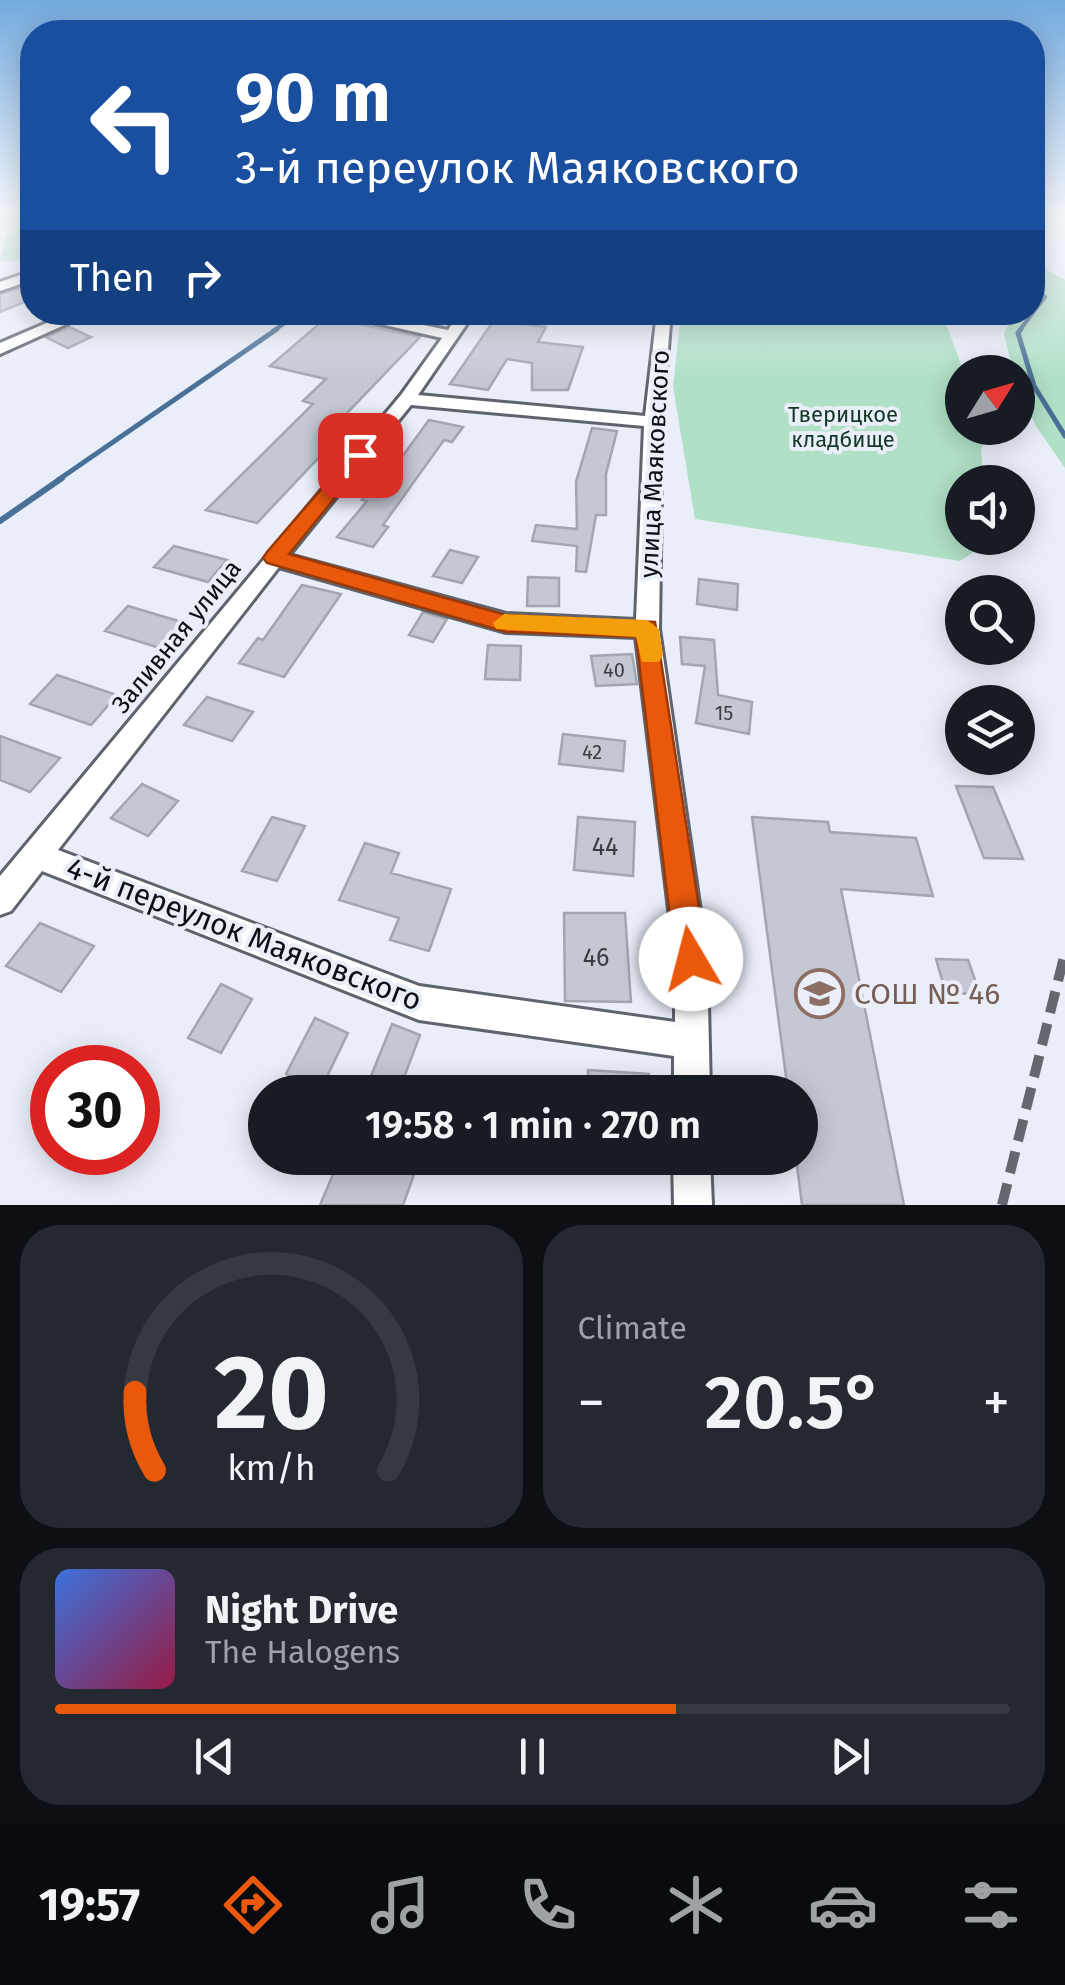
<!DOCTYPE html>
<meta charset="utf-8">
<style>
:root{--surface:#171b24;--page:#242831;--text:#f1f3f6;--muted:#9ea1a6;--line:#363941;--accent:#ea580c}
body{margin:0;font-family:"Fira Sans",sans-serif;background:var(--page);color:var(--text);height:100vh;display:flex;flex-direction:column;font-size:38px;white-space:nowrap}
*{box-sizing:border-box;margin:0}
p{font-size:32px;color:var(--muted)}
.icon{flex:none;width:55px;height:55px;fill:none;stroke:currentColor;stroke-width:2;stroke-linecap:round;stroke-linejoin:round}
.map{position:relative;height:1205px;overflow:hidden}
.details{display:flex;flex-direction:column;gap:20px;padding:20px;background:#0d0f14;flex:1}
.details>*{flex:none}
.top-card{position:absolute;left:20px;top:20px;width:1025px;height:305px;border-radius:40px;box-shadow:0 5px 25px #0003;background:#1a4fa0;color:#fff;overflow:hidden}
.needle{width:65px;rotate:53deg}
.fabs{position:absolute;left:945px;top:355px;display:grid;gap:20px}
.fabs a{display:grid;place-items:center;width:90px;height:90px;border-radius:50%;background:var(--surface);box-shadow:0 5px 25px #0003;font-size:50px}
.speed{position:absolute;left:30px;top:1045px;display:flex;gap:20px;font-size:50px;font-weight:700;text-align:center}
.speed>*{display:grid;place-content:center;width:130px;height:130px;border-radius:50%;background:var(--surface);box-shadow:0 5px 25px #0003;line-height:1}
.speed .limit{border:15px solid #d22;background:#fff;color:#111}
.pin{position:absolute;display:grid;place-items:center;width:85px;height:85px;color:#fff;margin:-42px;border-radius:20px;box-shadow:0 5px 15px #0006}
.me{position:absolute;width:110px;margin:-55px;rotate:352deg;stroke-linejoin:round;filter:drop-shadow(0 0 8px #0008)}
.turn{display:flex;align-items:center;gap:35px;height:210px;padding:0 50px;font-size:45px}
.turn .icon{width:130px;height:130px;stroke-width:2.5}
.turn b{display:block;font-size:70px;line-height:85px}
.then{display:flex;align-items:center;height:95px;padding:0 50px;background:#0003;gap:20px;font-size:38px}
.big{font-size:75px;font-weight:600;line-height:1.1}
.details .card{flex:1;display:flex;flex-direction:column;justify-content:center;gap:15px;min-width:0;padding:0 35px;border-radius:40px;background:var(--page)}
.details .dial{align-items:center;gap:0}
.dial svg{height:260px;overflow:visible;fill:none;stroke:var(--line);stroke-width:7;stroke-linecap:round;text-anchor:middle}
.dial text{fill:var(--text);stroke:none}
.song{display:flex;align-items:center;gap:30px}
.cover{width:120px;height:120px;border-radius:15px;background:linear-gradient(135deg,hsl(220 70% 55%),hsl(340 70% 35%))}
.played{height:10px;border-radius:5px;background:linear-gradient(90deg,var(--accent) 65%,var(--line) 65%)}
.keys{display:flex;justify-content:space-around;direction:ltr}
.heat{display:flex;justify-content:space-between;align-items:center;font-size:55px;direction:ltr}
.details .tiles{flex:1;display:grid;gap:20px;grid-template-columns:1fr 1fr}
.card:last-child{grid-column:span 2}
.trip{position:absolute;left:248px;top:1075px;width:570px;height:100px;border-radius:50px;background:var(--surface);box-shadow:0 5px 25px #0003;font-weight:600;line-height:100px;text-align:center}
.dock{display:flex;height:160px;justify-content:space-around;align-items:center;background:#090b0e;color:var(--muted)}
.dock .icon{width:70px;height:70px}
.dock .active{color:var(--accent)}
.dock b{font-size:45px;color:var(--text)}
.map>svg:first-child{display:block}
.green{fill:#b0e0c6}
.lines{fill:none;stroke-linecap:round;stroke-linejoin:round}
.stream-far2{stroke:#497096;stroke-width:4}
.stream-far1{stroke:#497096;stroke-width:5}
.stream{stroke:#497096;stroke-width:6}
.building{fill:#c4c8d3;stroke:#a2a6b1;stroke-width:2.5}
.minor-casing{stroke:#5f636c;stroke-width:6}
.minor{fill:#fff;fill-rule:evenodd}
.rail{stroke:#64676d;stroke-width:10;stroke-dasharray:22 11;stroke-linecap:butt}
.route{fill:#ea580c;stroke:#983908;stroke-width:2.5}
.slow{fill:#f59e0b}
.labels{text-anchor:middle;stroke-width:8;stroke-linejoin:round;paint-order:stroke}
.number-label{font-size:20px;fill:#3a3c42}
.far-park-label{font-size:22px;fill:#133727;stroke:#e9eef9}
.street-label{font-size:25px;fill:#0c0e11;stroke:#e9eef9}
.near-number-label{font-size:25px;fill:#3a3c42}
.near-street-label{font-size:30px;fill:#0c0e11;stroke:#e9eef9}
.near-education-label{font-size:30px;fill:#785e54;stroke:#e9eef9;text-anchor:start}
</style>
<div class="map">
<svg width="1065" height="1205" viewBox="0 0 1065 1205">
<rect width="100%" height="100%" fill="#e9eef9"/>
<path class="green" d="M 0,212 L 32,212 L 32,261 L 0,261 L 6,234 L 15,232 L 0,228 Z
M 1033,262 L 1065,280 L 1065,468 L 1036,426 L 1018,386 L 1018,372 L 1013,372 L 1004,333 L 1014,313 L 1032,312 Z
M 681,313 L 942,313 L 964,372 L 962,428 L 990,428 L 981,450 L 984,482 L 962,482 L 962,538 L 994,539 L 960,561 L 695,519 L 673,387 Z"/>
<g class="lines">
<path class="stream-far2" d="M 273,331 L 301,312
M 1019,331 L 1045,297 L 1032,287"/>
<path class="stream-far1" d="M 1021,329 L 1018,333 L 1034,386 L 1065,436
M 58,480 L 277,329"/>
<path class="stream" d="M 0,521 L 62,478"/>
</g>
<path class="building" d="M 32,284 L 32,299 L 0,312 L 0,294 Z
M 327,317 L 420,337 L 328,433 L 340,435 L 257,523 L 206,510 L 313,404 L 303,401 L 326,379 L 270,366 Z
M 494,320 L 546,327 L 538,342 L 583,347 L 568,390 L 532,390 L 532,363 L 507,359 L 488,390 L 450,384 Z
M 69,327 L 91,337 L 68,348 L 46,337 Z
M 429,420 L 463,427 L 452,442 L 444,440 L 383,525 L 388,527 L 373,547 L 337,537 L 367,501 L 362,500 L 377,482 L 383,483 Z
M 592,428 L 617,431 L 606,474 L 606,515 L 596,515 L 586,572 L 576,571 L 577,546 L 532,541 L 536,525 L 577,529 L 576,482 Z
M 174,546 L 227,560 L 208,582 L 154,567 Z
M 450,550 L 478,557 L 462,583 L 433,576 Z
M 528,577 L 559,578 L 559,606 L 527,606 Z
M 699,579 L 738,584 L 737,610 L 697,604 Z
M 302,585 L 341,594 L 284,677 L 239,663 L 258,638 L 263,640 Z
M 128,606 L 185,623 L 163,649 L 105,631 Z
M 423,612 L 447,619 L 433,642 L 409,635 Z
M 680,637 L 714,640 L 718,695 L 752,702 L 749,734 L 696,723 L 705,666 L 682,664 Z
M 488,645 L 521,646 L 520,680 L 485,679 Z
M 632,654 L 637,684 L 596,686 L 591,656 Z
M 57,675 L 117,695 L 91,725 L 30,704 Z
M 207,697 L 253,712 L 232,741 L 184,725 Z
M 563,734 L 625,741 L 623,771 L 559,764 Z
M 0,736 L 60,758 L 30,792 L 0,780 Z
M 142,784 L 178,801 L 148,836 L 111,818 Z
M 956,786 L 993,787 L 1023,859 L 984,858 Z
M 272,817 L 305,826 L 277,881 L 242,871 Z
M 578,817 L 635,822 L 633,876 L 574,870 Z
M 752,817 L 828,822 L 830,832 L 916,838 L 933,896 L 841,889 L 904,1205 L 802,1205 L 796,1158 L 800,1158 L 800,1092 L 788,1092 Z
M 365,843 L 399,853 L 391,873 L 451,889 L 429,951 L 390,940 L 399,918 L 339,900 Z
M 564,913 L 625,913 L 631,1002 L 565,1001 Z
M 40,923 L 94,946 L 61,992 L 6,966 Z
M 936,959 L 968,960 L 980,994 L 946,993 Z
M 221,984 L 252,999 L 221,1053 L 188,1038 Z
M 315,1018 L 348,1033 L 320,1091 L 286,1074 Z
M 392,1024 L 420,1035 L 400,1088 L 371,1076 Z
M 588,1070 L 649,1074 L 650,1092 L 588,1092 Z
M 340,1158 L 420,1158 L 403,1205 L 320,1205 Z"/>
<g class="lines">
<defs>
<path id="minor" d="M 32,271 L 32,280 L 0,291 L 0,282 Z
M 72,312 L 93,312 L 0,354 L 0,343 Z
M 359,312 L 448,330 L 460,312 L 475,312 L 418,395 L 645,416 L 657,312 L 671,312 L 662,422 L 659,629 L 707,959 L 710,1092 L 674,1092 L 674,1056 L 419,1020 L 42,871 L 11,911 L 0,915 L 0,876 L 401,395 L 442,338 L 332,313 ZM 411,405 L 644,426 L 636,620 L 506,614 L 289,555 ZM 279,567 L 506,632 L 636,637 L 675,959 L 675,1022 L 419,986 L 58,850 Z
M 673,1158 L 710,1158 L 712,1205 L 674,1205 Z"/>
</defs>
<use href="#minor" class="minor-casing"/>
<use href="#minor" class="minor"/>
<path class="rail" d="M 1002,1205 L 1065,953"/>
</g>
<linearGradient id="sky" x2="0" y2="1"><stop stop-color="#73aade"/><stop offset="0.56" stop-color="#f5f7fc"/><stop offset="1" stop-color="#f5f7fc" stop-opacity="0"/></linearGradient>
<rect width="1065" height="381" fill="url(#sky)"/>
<path class="route" d="M 360,450 L 370,455 L 289,554 L 506,615 L 655,622 L 707,959 L 702,970 L 691,975 L 679,970 L 675,959 L 636,637 L 506,632 L 267,563 L 263,558 L 267,552 L 354,451 Z"/>
<path class="slow" d="M 504,614 L 647,620 L 659,629 L 663,655 L 659,662 L 642,662 L 636,637 L 496,629 L 493,623 Z"/>
<defs>
<symbol id="school-ring" viewBox="-11 -11 22 22"><circle r="9.5" fill="#e9eef9" stroke="#8d6e63" stroke-width="1.5"/><path d="M0-5L7-2L0 1L-7-2ZM-4 1L0 2.5L4 1V4Q0 6-4 4Z" fill="#8d6e63"/></symbol>
</defs>
<g fill-rule="evenodd">
<use href="#school-ring" x="792" y="966" width="55" height="55"/>
</g>
<g class="labels">
<g class="number-label">
<text x="614" y="677">40</text>
<text x="724" y="720">15</text>
<text x="592" y="759">42</text>
</g>
<g class="far-park-label">
<text x="843" y="422">Тверицкое<tspan x="843" dy="25">кладбище</tspan></text>
</g>
<g class="street-label">
<text transform="translate(654 464) rotate(-87)" y="9">улица Маяковского</text>
<text transform="translate(176 636) rotate(-51)" y="9">Заливная улица</text>
</g>
<g class="near-number-label">
<text x="605" y="855">44</text>
<text x="596" y="966">46</text>
</g>
<g class="near-street-label">
<text transform="translate(244 934) rotate(21)" y="10">4-й переулок Маяковского</text>
</g>
<g class="near-education-label">
<text x="854" y="1004">СОШ № 46</text>
</g>
</g>
</svg>
<div class="fabs">
<a><svg class="needle" viewBox="-14 -14 28 28"><path d="M0-13l5 13h-10z" fill="#e53935"/><path d="M0 13l5-13h-10z" fill="#9ea1a6"/></svg></a>
<a><svg class="icon" aria-label="sound" viewBox="0 0 24 24"><path d="M4 9h4l5-4v14l-5-4H4zM17 9q2 3 0 6"/></svg></a>
<a><svg class="icon" aria-label="search" viewBox="0 0 24 24"><circle cx="10" cy="10" r="6"/><path d="M15 15l6 6"/></svg></a>
<a><svg class="icon" aria-label="layers" viewBox="0 0 24 24"><path d="M12 4l9 5-9 5-9-5zM3 14l9 5 9-5"/></svg></a>
</div>
<div class="speed"><div class="limit">30</div></div>
<div class="pin" style="left:360px;top:455px;background:#d93025"><svg class="icon" aria-label="arrive" viewBox="0 0 24 24"><path d="M6 21V4h12l-3 4 3 4H6"/></svg></div>
<svg class="me" style="left:691px;top:959px" viewBox="-20 -20 40 40"><circle r="19" fill="#fff"/><path d="M0-13L10 11 0 6-10 11z" fill="#ea580c"/></svg>
<div class="trip">19:58 · 1 min · 270 m</div>
<div class="top-card">
<div class="turn"><svg class="icon" aria-label="left" viewBox="0 0 24 24"><path d="M17 20v-9H6M10 6l-5 5 5 5"/></svg><div><b>90 m</b>3-й переулок Маяковского</div></div>
<div class="then">Then<svg class="icon" aria-label="right" viewBox="0 0 24 24"><path d="M7 20v-9h11M14 6l5 5-5 5"/></svg></div>
</div>
</div>
<section class="details">
<div class="tiles">
<div class="card dial"><svg viewBox="0 0 100 80">
<path d="M14 69A42 42 0 1 1 86 69"/>
<path d="M14 69A42 42 0 0 1 8 45" stroke="#ea580c"/>
<text x="50" y="56" font-size="32" font-weight="700">20</text>
<text x="50" y="72" font-size="11">km/h</text>
</svg></div>
<div class="card"><p>Climate</p>
<div class="heat"><a>−</a><b class="big">20.5°</b><a>+</a></div>
</div>
<div class="card">
<div class="song"><i class="cover"></i><div><b>Night Drive</b><p>The Halogens</p></div></div>
<div class="played"></div>
<div class="keys"><svg class="icon" aria-label="previous" viewBox="0 0 24 24"><path d="M18 5L8 12l10 7zM5 5v14"/></svg><svg class="icon" aria-label="pause" viewBox="0 0 24 24"><path d="M8 5v14M16 5v14"/></svg><svg class="icon" aria-label="next" viewBox="0 0 24 24"><path d="M6 5l10 7-10 7zM19 5v14"/></svg></div>
</div>
</div>
</section>
<nav class="dock">
<b>19:57</b>
<svg class="icon active" aria-label="directions" viewBox="0 0 24 24"><path d="M12 3l9 9-9 9-9-9zM9 14v-3h6M13 9l2 2-2 2"/></svg>
<svg class="icon" aria-label="music" viewBox="0 0 24 24"><path d="M9 18V5l10-2v13"/><circle cx="6" cy="18" r="3"/><circle cx="16" cy="16" r="3"/></svg>
<svg class="icon" aria-label="phone" viewBox="0 0 24 24"><path d="M5 4h4l2 5-3 2q2 4 5 5l2-3 5 2v4C11 20 4 13 5 4z"/></svg>
<svg class="icon" aria-label="climate" viewBox="0 0 24 24"><path d="M12 3v18M4 7l16 10M4 17L20 7"/></svg>
<svg class="icon" aria-label="car" viewBox="0 0 24 24"><path d="M5 17H2v-5l4-1 3-4h7l3 4 3 1v5h-3M9 17h6M6 11h13"/><circle cx="7" cy="17" r="2"/><circle cx="17" cy="17" r="2"/></svg>
<svg class="icon" aria-label="filters" viewBox="0 0 24 24"><path d="M4 7h16M4 17h16"/><circle cx="9" cy="7" r="2"/><circle cx="15" cy="17" r="2"/></svg>
</nav>
